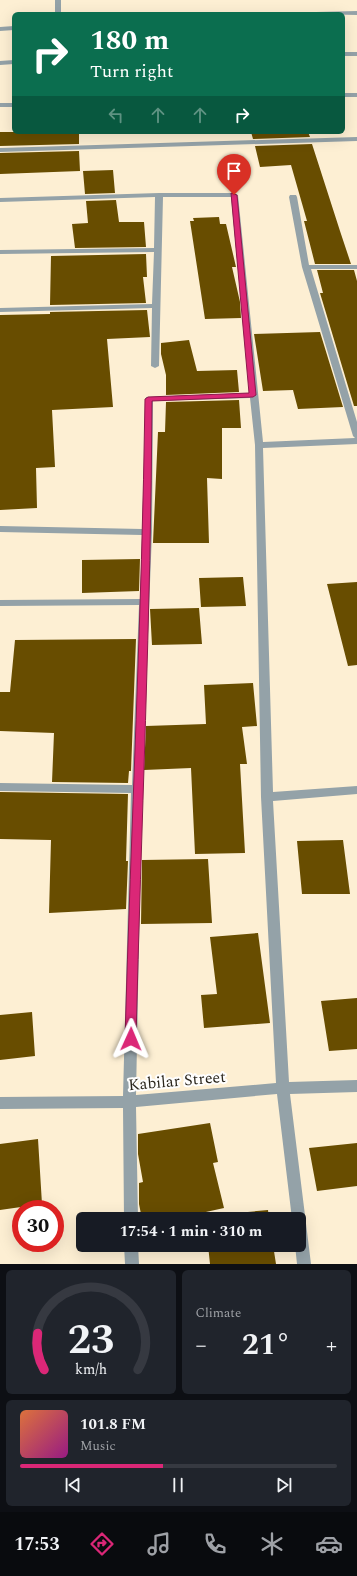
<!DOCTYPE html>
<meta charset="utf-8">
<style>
:root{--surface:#171b24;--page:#20242c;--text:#f1f3f6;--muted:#9ea1a6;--line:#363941;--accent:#db2777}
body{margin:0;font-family:Spectral,serif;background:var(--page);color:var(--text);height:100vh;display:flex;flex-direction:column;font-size:15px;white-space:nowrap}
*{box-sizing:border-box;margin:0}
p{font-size:13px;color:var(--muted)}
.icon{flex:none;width:22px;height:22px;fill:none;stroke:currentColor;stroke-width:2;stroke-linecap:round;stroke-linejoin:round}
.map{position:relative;height:1264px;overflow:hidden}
.side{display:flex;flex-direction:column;gap:6px;padding:6px;background:#0d0f14;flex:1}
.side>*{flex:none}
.top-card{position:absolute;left:12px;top:12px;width:333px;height:122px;border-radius:6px;box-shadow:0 4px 16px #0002;background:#0b6e4f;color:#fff;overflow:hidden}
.speed{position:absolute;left:12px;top:1200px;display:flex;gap:8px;font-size:20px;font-weight:700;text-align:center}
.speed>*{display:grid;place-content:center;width:52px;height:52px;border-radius:50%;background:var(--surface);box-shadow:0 4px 16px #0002;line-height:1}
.speed .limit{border:6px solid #d22;background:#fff;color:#111}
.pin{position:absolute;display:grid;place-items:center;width:34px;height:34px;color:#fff;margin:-41px -17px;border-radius:50% 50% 50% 0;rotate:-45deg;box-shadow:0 0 4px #0007}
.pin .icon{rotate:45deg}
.me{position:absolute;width:44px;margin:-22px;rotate:1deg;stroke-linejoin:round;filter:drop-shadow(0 0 3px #0008)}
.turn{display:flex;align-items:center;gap:14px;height:84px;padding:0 12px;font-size:18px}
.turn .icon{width:52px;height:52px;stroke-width:2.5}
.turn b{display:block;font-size:28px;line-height:34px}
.lanes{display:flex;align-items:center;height:38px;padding:0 12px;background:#0003;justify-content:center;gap:20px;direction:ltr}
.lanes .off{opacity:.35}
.big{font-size:30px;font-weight:700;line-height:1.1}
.side .widget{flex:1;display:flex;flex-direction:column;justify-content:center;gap:6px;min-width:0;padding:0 14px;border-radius:6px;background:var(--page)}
.side .dial{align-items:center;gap:0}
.dial svg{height:104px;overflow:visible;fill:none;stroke:var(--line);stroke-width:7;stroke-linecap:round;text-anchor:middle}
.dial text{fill:var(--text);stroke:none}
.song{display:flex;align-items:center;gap:12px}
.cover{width:48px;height:48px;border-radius:6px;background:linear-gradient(135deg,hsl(20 70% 55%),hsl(310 70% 35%))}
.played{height:4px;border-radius:2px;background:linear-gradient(90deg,var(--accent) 45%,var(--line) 45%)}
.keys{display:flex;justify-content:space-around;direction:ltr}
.heat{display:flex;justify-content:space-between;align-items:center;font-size:22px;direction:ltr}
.side .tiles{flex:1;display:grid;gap:6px;grid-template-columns:1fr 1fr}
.widget:last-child{grid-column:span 2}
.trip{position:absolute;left:76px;top:1212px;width:230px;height:40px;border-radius:6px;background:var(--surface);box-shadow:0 4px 16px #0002;font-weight:700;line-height:40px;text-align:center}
.dock{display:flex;height:64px;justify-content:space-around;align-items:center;background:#090b0e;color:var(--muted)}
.dock .icon{width:28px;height:28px}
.dock .on{color:var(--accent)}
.dock b{font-size:18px;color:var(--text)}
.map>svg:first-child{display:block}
.building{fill:#684d00}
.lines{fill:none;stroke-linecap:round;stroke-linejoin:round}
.minor{fill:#94a2a8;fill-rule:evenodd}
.route{fill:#db2777;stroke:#8e194d}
.labels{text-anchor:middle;stroke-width:4;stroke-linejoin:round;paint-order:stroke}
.near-street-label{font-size:16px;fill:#2a251b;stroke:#fefefe}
</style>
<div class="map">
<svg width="357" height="1264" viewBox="0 0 357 1264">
<rect width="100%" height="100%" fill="#fdefd3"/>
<path class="building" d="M 0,132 L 79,132 L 79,144 L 0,146 Z
M 251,132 L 308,132 L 310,137 L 253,139 Z
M 312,144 L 340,231 L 351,264 L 315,264 L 304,221 L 307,221 L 291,165 L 260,167 L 255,146 Z
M 79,151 L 80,171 L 0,174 L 0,153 Z
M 113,170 L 115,193 L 85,194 L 83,171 Z
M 116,200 L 119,222 L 144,222 L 146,247 L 75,248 L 72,224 L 88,223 L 86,201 Z
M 219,217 L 220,224 L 226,224 L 236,267 L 232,267 L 240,302 L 241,318 L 205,319 L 190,221 L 194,221 L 193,218 Z
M 146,254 L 147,277 L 143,277 L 146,303 L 50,305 L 51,256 Z
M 317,270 L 354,270 L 357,281 L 357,406 L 354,406 L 320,293 L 323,293 Z
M 147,310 L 150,337 L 107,339 L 113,407 L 52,410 L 55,467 L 36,468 L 37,508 L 0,510 L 0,315 L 50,314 L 50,312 Z
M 320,332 L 343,407 L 298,409 L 293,390 L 263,391 L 254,334 Z
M 189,340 L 197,371 L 237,370 L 239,392 L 166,395 L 166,375 L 161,354 L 161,343 Z
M 239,400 L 241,428 L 222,428 L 222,479 L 207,478 L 209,543 L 153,543 L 158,432 L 165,432 L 166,402 Z
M 140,559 L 139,591 L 82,593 L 82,560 Z
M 243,577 L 246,606 L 201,607 L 199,578 Z
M 357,582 L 357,665 L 348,666 L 327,584 Z
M 199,608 L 202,644 L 152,645 L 150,609 Z
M 136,639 L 131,771 L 129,771 L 128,783 L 52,782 L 54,733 L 0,731 L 0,692 L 10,692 L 15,640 Z
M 253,683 L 257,726 L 242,727 L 247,764 L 240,764 L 245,853 L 195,854 L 191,768 L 144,770 L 146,726 L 206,724 L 204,685 Z
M 0,792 L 128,794 L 126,861 L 128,861 L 126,909 L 49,913 L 51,840 L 0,839 Z
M 343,840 L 350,894 L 302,894 L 297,841 Z
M 208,859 L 212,923 L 141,924 L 142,860 Z
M 258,933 L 270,1023 L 204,1028 L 201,995 L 217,994 L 210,937 Z
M 357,998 L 357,1049 L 329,1051 L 321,1001 Z
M 32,1012 L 35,1056 L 0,1060 L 0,1015 Z
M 210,1123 L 218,1162 L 213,1163 L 224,1208 L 174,1219 L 142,1219 L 139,1204 L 139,1183 L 143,1182 L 138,1154 L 138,1134 Z
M 38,1139 L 42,1204 L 0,1210 L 0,1144 Z
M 357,1143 L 357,1186 L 317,1191 L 309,1148 Z
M 268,1210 L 269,1219 L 205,1219 L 204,1216 Z
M 208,1245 L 273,1245 L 276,1264 L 210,1264 Z"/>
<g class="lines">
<path class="minor" d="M 55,0 L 61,0 L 61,14 L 55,14 Z
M 357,11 L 357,15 L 313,14 L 316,12 Z
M 14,26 L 14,30 L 0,31 L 0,27 Z
M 343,52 L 357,52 L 357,56 L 343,56 Z
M 14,60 L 14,64 L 0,65 L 0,61 Z
M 343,93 L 357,93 L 357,97 L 343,97 Z
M 0,103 L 14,103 L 14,107 L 0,107 Z
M 357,137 L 357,141 L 0,152 L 0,148 Z
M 159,193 L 234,193 L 238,195 L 263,442 L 355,438 L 353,436 L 302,267 L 289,197 L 290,195 L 296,195 L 297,197 L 309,265 L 357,265 L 357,269 L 311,269 L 357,422 L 357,444 L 263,448 L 273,792 L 357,786 L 357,794 L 273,801 L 289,1082 L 357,1080 L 357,1092 L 290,1094 L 311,1264 L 297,1264 L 295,1245 L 299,1245 L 299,1219 L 292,1219 L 277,1094 L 136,1107 L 138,1219 L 124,1219 L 123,1108 L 0,1109 L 0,1097 L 123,1096 L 131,793 L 0,791 L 0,783 L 132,785 L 139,605 L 0,606 L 0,600 L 140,599 L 142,535 L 0,532 L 0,526 L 142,529 L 146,397 L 250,393 L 231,197 L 163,197 L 159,366 L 155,368 L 151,366 L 152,308 L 0,312 L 0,308 L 152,304 L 154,252 L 0,254 L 0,250 L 154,248 L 155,197 L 0,202 L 0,198 ZM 250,398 L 255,445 L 261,797 L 276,1083 L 136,1095 L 142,789 L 152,532 L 153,401 Z
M 124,1245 L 138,1245 L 139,1264 L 125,1264 Z"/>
</g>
<path class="route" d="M 231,193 L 237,195 L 256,395 L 253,397 L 152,401 C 151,614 141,827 136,1039 L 135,1043 L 131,1044 L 127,1043 L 125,1039 C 131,826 142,613 145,399 L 148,397 L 249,393 Z"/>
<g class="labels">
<g class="near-street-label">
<text transform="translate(177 1080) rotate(-5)" y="6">Kabilar Street</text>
</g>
</g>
</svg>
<div class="speed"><div class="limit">30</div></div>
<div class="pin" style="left:234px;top:195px;background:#d93025"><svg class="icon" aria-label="arrive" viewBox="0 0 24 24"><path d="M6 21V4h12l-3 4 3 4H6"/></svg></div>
<svg class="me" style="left:131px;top:1039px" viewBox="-20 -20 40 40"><path d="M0-17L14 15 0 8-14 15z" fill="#db2777" stroke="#fff" stroke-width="4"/></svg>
<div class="trip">17:54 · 1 min · 310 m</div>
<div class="top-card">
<div class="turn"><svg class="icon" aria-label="right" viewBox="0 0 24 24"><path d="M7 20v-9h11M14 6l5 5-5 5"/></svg><div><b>180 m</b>Turn right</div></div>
<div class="lanes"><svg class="icon off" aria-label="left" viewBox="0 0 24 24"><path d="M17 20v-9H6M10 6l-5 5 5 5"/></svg><svg class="icon off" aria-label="ahead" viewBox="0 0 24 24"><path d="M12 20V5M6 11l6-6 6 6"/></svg><svg class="icon off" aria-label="ahead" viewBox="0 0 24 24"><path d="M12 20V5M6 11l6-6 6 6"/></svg><svg class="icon" aria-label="right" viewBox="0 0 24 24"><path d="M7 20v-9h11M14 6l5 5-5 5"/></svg></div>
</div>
</div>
<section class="side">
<div class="tiles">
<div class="widget dial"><svg viewBox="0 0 100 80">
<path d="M14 69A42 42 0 1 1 86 69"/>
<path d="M14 69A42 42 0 0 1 9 41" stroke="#db2777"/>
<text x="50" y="56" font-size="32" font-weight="700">23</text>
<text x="50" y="72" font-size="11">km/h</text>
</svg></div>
<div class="widget"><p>Climate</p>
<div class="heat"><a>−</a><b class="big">21°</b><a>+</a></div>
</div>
<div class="widget">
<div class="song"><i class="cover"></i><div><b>101.8 FM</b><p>Music</p></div></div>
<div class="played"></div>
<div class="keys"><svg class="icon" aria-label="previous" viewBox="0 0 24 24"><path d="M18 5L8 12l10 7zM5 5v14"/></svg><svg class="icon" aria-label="pause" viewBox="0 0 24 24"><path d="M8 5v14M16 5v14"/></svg><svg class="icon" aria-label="next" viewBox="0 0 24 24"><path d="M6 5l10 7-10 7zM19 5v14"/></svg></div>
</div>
</div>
</section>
<nav class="dock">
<b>17:53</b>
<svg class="icon on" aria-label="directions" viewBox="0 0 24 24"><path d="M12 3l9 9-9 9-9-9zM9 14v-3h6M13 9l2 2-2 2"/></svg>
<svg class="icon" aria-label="music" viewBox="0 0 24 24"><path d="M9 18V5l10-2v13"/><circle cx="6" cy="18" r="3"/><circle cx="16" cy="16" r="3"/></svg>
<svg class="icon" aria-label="phone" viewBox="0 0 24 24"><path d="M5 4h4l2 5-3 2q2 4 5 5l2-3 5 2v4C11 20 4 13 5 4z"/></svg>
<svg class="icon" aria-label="climate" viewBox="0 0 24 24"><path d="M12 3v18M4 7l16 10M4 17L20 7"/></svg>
<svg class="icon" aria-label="car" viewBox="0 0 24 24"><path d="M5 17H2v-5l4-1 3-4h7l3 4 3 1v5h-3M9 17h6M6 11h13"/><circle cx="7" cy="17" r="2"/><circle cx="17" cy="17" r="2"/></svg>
</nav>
